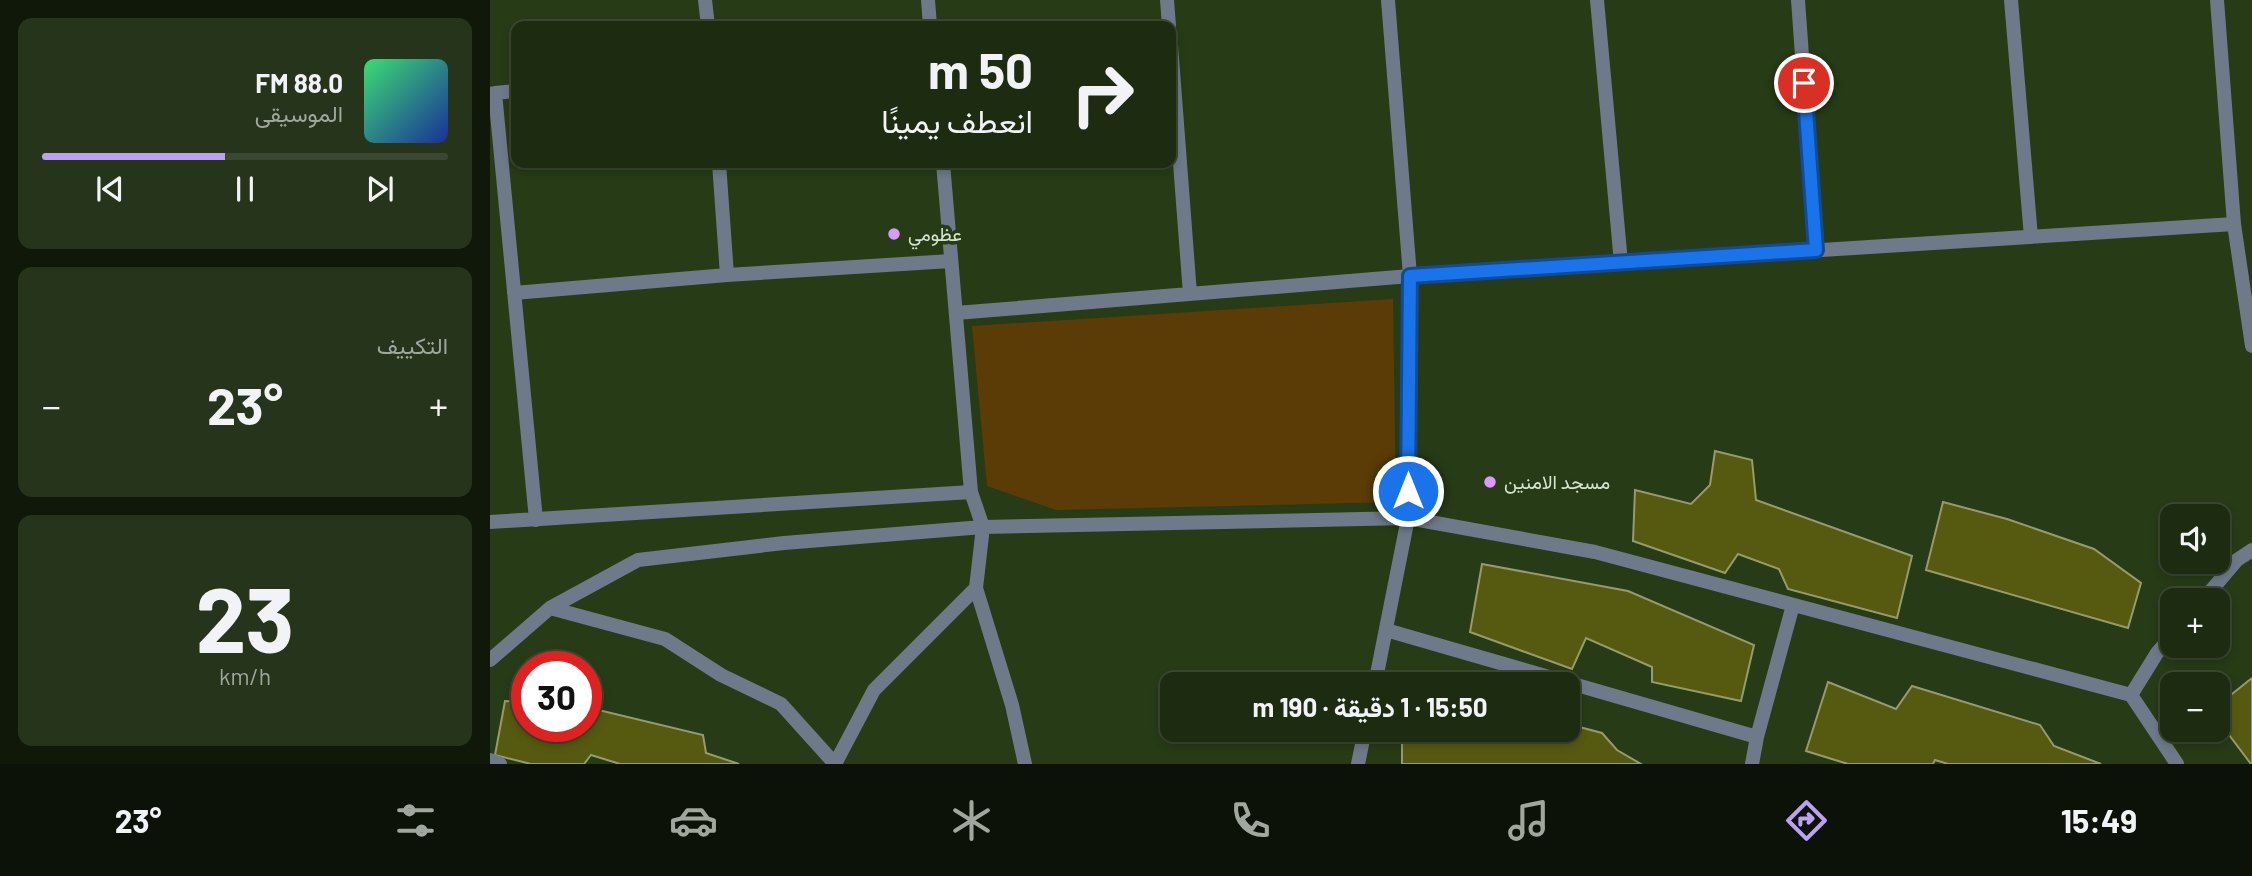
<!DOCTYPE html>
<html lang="ar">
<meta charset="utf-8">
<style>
:root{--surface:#1d2c11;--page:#25341a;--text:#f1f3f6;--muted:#a0a79f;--line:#3b4831;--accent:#bca0f2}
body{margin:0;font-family:Barlow,Vazirmatn,sans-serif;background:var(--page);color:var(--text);direction:rtl;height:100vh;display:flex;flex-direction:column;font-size:26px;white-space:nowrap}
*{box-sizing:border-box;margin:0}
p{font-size:23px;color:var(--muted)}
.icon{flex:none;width:38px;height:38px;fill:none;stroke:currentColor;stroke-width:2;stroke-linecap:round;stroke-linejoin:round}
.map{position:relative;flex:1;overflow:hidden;direction:ltr}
.panel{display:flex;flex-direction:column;gap:18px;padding:18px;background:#101809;width:490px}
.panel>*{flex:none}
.guide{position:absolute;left:21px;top:21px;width:665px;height:147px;border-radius:14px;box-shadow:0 4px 10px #0003,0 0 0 2px var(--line);direction:rtl;background:#1d2c11;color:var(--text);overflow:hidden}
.tools{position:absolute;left:1670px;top:504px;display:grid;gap:14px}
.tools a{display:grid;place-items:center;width:70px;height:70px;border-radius:14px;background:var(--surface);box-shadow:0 4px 10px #0003,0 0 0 2px var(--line);font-size:35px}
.speed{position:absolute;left:21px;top:651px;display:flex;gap:14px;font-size:35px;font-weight:700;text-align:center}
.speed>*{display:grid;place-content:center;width:91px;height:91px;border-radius:50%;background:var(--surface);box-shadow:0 4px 10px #0003,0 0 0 2px var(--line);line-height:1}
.speed .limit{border:10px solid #d22;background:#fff;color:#111}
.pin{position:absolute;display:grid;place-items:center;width:60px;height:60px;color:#fff;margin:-30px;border:4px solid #fff;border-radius:50%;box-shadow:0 2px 7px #0007}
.me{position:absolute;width:77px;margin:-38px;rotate:0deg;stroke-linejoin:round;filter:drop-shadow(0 0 5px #0008)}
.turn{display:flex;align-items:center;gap:24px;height:147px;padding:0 28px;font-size:32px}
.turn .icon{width:91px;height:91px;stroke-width:2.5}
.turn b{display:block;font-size:49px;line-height:60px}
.big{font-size:52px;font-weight:700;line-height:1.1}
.panel .tile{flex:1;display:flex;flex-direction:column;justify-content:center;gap:10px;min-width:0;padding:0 24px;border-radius:14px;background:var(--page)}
.panel .dial{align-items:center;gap:0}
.dial b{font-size:91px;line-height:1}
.song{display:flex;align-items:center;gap:21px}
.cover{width:84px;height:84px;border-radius:10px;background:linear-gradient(135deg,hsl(140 70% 55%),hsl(230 70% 35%))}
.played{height:7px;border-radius:4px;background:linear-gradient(90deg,var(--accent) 45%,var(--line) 45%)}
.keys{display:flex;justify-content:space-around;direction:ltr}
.heat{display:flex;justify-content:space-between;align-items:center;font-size:38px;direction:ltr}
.trip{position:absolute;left:670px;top:672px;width:420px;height:70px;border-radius:14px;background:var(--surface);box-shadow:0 4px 10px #0003,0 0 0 2px var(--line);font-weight:700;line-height:70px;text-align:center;direction:rtl}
.dock{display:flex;height:112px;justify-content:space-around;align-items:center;background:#0c1207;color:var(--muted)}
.dock .icon{width:49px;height:49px}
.dock .selected{color:var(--accent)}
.dock b{font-size:32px;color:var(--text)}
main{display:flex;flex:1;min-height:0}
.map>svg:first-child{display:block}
.green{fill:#5b3c07}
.building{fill:#565a10;stroke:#969b6d;stroke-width:2}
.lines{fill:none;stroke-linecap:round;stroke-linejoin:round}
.minor{stroke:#6e7a8a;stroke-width:14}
.route-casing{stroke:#114b97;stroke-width:18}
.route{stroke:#1a73e8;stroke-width:12}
.poi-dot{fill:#d89bf8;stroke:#273b17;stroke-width:2.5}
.labels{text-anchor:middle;stroke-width:7;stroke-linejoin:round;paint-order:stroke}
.poi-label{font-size:19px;fill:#d7e4cf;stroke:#273b17;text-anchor:start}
</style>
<main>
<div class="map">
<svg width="1762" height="764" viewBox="0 0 1762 764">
<rect width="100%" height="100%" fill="#273b17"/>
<path class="green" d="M 903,299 L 906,502 L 566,510 L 497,486 L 482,326 Z"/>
<path class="building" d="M 1225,451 L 1262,460 L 1266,500 L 1422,556 L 1407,618 L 1298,589 L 1289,569 L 1248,554 L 1235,573 L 1143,541 L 1145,490 L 1201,504 L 1220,485 Z
M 1453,502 L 1517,519 L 1604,549 L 1651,583 L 1638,628 L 1436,570 Z
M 992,564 L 1138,591 L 1264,645 L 1251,701 L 1162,682 L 1162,667 L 1096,638 L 1082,669 L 980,632 Z
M 982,674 L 1035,684 L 979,684 Z
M 1762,678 L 1762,764 L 1761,764 L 1727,719 L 1727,706 Z
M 1338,682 L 1406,709 L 1422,686 L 1550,725 L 1564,746 L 1611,764 L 1458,764 L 1445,760 L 1443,764 L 1358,764 L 1316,751 Z
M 15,701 L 37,702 L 37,726 L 96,726 L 96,707 L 213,735 L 216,753 L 249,764 L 130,764 L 101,755 L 94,764 L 41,764 L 5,755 Z
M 1078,724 L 1112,733 L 1127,750 L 1151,764 L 912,764 L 912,730 L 1078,730 Z"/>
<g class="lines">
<path class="minor" d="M 215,0 L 218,26
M 438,0 L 440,26
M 677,0 L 679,26
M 1107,0 L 1131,263
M 1308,0 L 1326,250
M 1521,0 L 1541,237
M 1727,0 L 1744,224
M 681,45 L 700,294
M 5,93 L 26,91
M 0,94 L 5,93 L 46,520
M 237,275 L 461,261
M 24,293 L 237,275 L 229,163
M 466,313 L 920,276 L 1744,224 L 1762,346
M 0,522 L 481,492
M 486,588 L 522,705 L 535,764
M 1713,600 L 1747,560 L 1762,550
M 60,608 L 175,639 L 231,675 L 291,704 L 345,764
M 896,630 L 1267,737
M 1682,636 L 1667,653 L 1641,695 L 1687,764
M 0,660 L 60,608 L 148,560 L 294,543 L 493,527 L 481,492 L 453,163
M 885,684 L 918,518 L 920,276 L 898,0
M 0,760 L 10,764
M 345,764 L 384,690 L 486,588 L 493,527 L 918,518 L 1105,552 L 1641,695
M 868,764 L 875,730
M 1262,764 L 1267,737 L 1303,605"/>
</g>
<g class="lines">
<defs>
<path id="route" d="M 918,491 L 920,276 L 1326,250 L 1314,83"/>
</defs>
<use href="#route" class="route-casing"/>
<use href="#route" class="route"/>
</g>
<g class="poi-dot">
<circle cx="404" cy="234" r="7"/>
<circle cx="1000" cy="482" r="7"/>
</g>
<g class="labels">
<g class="poi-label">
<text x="418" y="241">عظومي</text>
<text x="1014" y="489">مسجد الامنين</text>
</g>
</g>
</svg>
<div class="tools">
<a><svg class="icon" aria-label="sound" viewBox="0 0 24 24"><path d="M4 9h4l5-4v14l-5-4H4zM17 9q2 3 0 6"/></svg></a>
<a>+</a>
<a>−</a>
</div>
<div class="speed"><div class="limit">30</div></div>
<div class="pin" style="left:1314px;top:83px;background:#d93025"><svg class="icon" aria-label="arrive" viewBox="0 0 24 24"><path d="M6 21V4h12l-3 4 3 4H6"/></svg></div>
<svg class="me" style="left:918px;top:491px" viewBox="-20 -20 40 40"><circle r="17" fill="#1a73e8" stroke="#fff" stroke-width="3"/><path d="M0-11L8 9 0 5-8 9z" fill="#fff"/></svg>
<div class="trip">15:50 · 1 دقيقة · 190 m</div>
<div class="guide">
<div class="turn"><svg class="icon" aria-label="right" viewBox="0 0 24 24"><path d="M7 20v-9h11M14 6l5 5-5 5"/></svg><div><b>50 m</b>انعطف يمينًا</div></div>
</div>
</div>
<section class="panel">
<div class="tile">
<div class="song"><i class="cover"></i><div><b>88.0 FM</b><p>الموسيقى</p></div></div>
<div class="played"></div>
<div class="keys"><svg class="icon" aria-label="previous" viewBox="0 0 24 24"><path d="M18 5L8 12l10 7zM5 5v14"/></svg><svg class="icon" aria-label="pause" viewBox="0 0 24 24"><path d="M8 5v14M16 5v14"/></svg><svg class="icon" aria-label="next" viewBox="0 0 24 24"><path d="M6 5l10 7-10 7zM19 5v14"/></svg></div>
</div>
<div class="tile"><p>التكييف</p>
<div class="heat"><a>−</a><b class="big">23°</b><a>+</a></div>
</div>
<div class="tile dial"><b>23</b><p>km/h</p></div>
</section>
</main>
<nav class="dock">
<b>15:49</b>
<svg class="icon selected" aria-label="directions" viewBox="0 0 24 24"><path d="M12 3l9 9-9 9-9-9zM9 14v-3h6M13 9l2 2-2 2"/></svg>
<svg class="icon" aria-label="music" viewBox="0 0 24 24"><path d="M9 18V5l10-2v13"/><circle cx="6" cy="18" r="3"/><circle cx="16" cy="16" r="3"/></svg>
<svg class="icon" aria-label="phone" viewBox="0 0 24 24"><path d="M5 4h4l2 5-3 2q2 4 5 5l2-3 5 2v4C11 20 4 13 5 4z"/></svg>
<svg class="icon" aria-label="climate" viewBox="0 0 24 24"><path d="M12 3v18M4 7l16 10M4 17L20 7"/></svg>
<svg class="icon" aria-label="car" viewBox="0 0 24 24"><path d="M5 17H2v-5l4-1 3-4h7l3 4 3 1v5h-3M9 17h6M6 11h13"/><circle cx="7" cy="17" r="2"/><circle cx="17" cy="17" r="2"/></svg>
<svg class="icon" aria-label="filters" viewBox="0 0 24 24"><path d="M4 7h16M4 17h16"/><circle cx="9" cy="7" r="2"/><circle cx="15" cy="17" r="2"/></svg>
<b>23°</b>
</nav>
